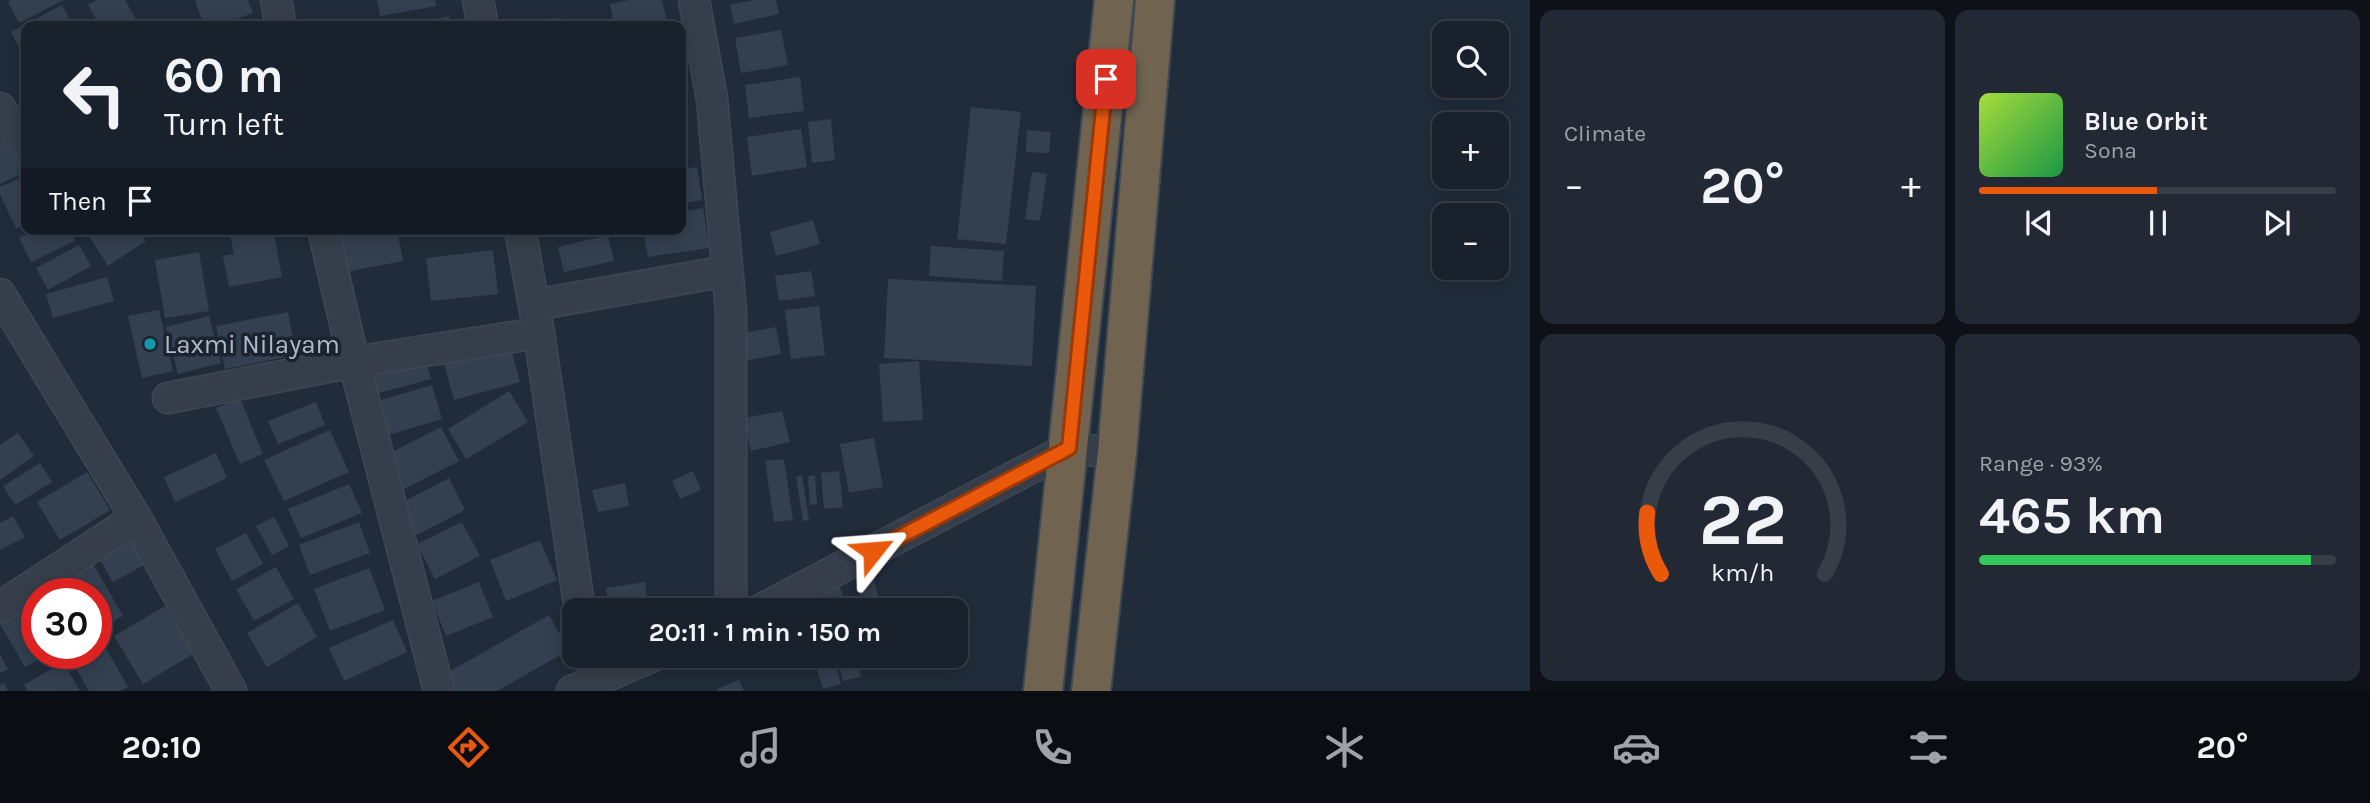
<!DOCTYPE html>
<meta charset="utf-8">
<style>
:root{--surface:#19212c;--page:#222934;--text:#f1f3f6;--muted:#9fa3a9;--line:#373e48;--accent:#ea580c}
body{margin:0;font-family:Karla,sans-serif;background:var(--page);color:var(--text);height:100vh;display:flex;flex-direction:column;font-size:26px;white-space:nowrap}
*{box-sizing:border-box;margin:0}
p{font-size:23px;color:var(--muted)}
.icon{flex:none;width:38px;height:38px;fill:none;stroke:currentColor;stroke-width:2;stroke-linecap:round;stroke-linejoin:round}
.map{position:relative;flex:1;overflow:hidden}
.panel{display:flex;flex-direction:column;gap:10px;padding:10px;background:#0e1218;width:840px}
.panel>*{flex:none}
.banner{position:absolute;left:21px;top:21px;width:665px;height:214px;border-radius:14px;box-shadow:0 4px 18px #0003,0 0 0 2px var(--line);background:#19212c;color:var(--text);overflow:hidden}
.tools{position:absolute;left:1432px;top:21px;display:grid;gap:14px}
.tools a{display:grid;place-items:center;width:77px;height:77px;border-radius:14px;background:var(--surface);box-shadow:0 4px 18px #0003,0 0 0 2px var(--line);font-size:35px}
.speed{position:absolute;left:21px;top:578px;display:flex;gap:14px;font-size:35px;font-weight:700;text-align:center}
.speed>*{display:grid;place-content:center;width:91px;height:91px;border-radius:50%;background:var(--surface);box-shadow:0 4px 18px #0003,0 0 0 2px var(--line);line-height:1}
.speed .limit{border:10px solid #d22;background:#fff;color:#111}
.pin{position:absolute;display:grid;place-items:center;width:60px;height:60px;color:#fff;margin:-30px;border-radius:14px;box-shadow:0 4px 10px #0006}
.me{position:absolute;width:77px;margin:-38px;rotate:62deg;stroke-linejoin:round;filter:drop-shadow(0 0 5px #0008)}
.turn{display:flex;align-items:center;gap:24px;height:147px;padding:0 28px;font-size:32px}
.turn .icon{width:91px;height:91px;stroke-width:2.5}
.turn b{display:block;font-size:49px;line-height:60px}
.then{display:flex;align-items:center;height:66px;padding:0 28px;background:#0003;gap:14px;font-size:26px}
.big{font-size:52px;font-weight:700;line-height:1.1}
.panel .widget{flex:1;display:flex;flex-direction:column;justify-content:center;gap:10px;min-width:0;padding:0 24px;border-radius:14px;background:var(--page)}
.panel .dial{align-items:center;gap:0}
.dial svg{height:182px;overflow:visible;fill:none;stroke:var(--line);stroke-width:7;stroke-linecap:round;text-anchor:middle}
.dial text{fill:var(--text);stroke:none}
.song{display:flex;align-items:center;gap:21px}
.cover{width:84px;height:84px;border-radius:10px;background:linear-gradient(135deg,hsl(80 70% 55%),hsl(140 70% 35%))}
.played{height:7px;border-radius:4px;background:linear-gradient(90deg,var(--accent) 50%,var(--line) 50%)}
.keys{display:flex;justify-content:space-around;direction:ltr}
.heat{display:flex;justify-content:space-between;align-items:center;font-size:38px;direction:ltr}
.charge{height:10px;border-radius:5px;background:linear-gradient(90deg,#34c759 93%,var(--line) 0)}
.panel .tiles{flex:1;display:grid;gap:10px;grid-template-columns:repeat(2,1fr)}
.trip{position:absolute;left:562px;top:598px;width:406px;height:70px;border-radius:14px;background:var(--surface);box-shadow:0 4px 18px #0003,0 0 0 2px var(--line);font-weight:700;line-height:70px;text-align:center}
.tabs{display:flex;height:112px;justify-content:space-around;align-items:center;background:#0a0d12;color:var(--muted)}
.tabs .icon{width:49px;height:49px}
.tabs .active{color:var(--accent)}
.tabs b{font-size:32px;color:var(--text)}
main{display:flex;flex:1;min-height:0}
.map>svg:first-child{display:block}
.building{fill:#334050}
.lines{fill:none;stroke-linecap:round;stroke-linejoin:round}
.street-casing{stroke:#3e4753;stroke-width:33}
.highway-casing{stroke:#3f4855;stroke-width:42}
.street{stroke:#353e4a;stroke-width:30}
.highway{stroke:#706451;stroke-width:38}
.route-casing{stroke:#983908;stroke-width:18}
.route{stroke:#ea580c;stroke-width:12}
.culture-dot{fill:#0f9aa8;stroke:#1a232f;stroke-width:2.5}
.labels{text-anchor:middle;stroke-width:7;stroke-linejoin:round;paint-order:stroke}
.poi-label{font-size:26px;fill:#afb8c6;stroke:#1a232f;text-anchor:start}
</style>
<main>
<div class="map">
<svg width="1530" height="691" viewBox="0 0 1530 691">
<rect width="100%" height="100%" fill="#212c3a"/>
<path class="building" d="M 11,0 L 64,0 L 19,23 L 8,2 Z
M 97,0 L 125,0 L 140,26 L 100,26 L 88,5 Z
M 198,0 L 248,0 L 253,13 L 217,26 L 204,26 L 195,1 Z
M 377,0 L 435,0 L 436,6 L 380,16 Z
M 629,0 L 662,0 L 667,22 L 649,26 L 614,26 L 610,4 Z
M 754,0 L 776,0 L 779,14 L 734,24 L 730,5 Z
M 62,5 L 73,26 L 26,26 L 26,61 L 11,32 Z
M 449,16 L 451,26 L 404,26 L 404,25 Z
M 561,18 L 561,26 L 524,26 L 523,20 Z
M 781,30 L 788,65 L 741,73 L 735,38 Z
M 800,77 L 804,111 L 749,118 L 745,85 Z
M 971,107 L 1021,112 L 1006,244 L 957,239 Z
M 831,119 L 835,160 L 812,163 L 808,122 Z
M 801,129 L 807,167 L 752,176 L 747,137 Z
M 1027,130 L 1051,132 L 1049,153 L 1026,152 Z
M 10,135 L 26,172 L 0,184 L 0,140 Z
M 697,167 L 702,200 L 681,204 L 681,169 Z
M 1032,172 L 1047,174 L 1040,221 L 1025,219 Z
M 26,175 L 26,224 L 16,229 L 0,194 L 0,187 Z
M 703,208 L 709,248 L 648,257 L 643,229 L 681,229 L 681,212 Z
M 813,220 L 820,244 L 776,256 L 770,232 Z
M 37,229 L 69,229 L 75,241 L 31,262 L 19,238 Z
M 84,229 L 138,229 L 146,241 L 108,266 Z
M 229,229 L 273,229 L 282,277 L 229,287 L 223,256 L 234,254 Z
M 355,229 L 397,229 L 403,261 L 341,273 L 334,233 Z
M 608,235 L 614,261 L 564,272 L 558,247 Z
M 79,245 L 91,266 L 48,290 L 36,268 Z
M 931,246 L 1004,251 L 1002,281 L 929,276 Z
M 493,250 L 498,294 L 431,301 L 426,258 Z
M 199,252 L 209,311 L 165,318 L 155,260 Z
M 811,271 L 815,296 L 779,301 L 775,276 Z
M 107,277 L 114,301 L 53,318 L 46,294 Z
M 888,279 L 1036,286 L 1032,366 L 884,358 Z
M 819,306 L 825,355 L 791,359 L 785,310 Z
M 159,310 L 173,371 L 142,378 L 128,316 Z
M 288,312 L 296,355 L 225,369 L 216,326 Z
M 209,316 L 221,363 L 178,374 L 166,327 Z
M 776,327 L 781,354 L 743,361 L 738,334 Z
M 508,338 L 520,382 L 454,400 L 442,356 Z
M 424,352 L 431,379 L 368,396 L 360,369 Z
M 919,361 L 923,420 L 883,422 L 879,364 Z
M 432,385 L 442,419 L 378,438 L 367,404 Z
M 509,391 L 528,422 L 466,459 L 448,429 Z
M 240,398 L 263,454 L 240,464 L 216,408 Z
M 316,402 L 325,425 L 278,444 L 268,421 Z
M 782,411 L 790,442 L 751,451 L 744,418 Z
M 441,427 L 459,461 L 404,489 L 386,455 Z
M 330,430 L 349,472 L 284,501 L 264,460 Z
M 18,433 L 34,456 L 0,480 L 0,445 Z
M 874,438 L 883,487 L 849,493 L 840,444 Z
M 216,453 L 227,478 L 175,502 L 164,477 Z
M 784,459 L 793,520 L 774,522 L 765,461 Z
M 40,463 L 52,482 L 15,505 L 3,486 Z
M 693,471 L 701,490 L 680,499 L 672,481 Z
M 839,471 L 843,507 L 824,509 L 821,473 Z
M 87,472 L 110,510 L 60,540 L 37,502 Z
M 802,475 L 809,520 L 803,521 L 796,477 Z
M 815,475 L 817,504 L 810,505 L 808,476 Z
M 449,478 L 465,510 L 413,537 L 397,505 Z
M 625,483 L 629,506 L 598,512 L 592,490 Z
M 349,484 L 362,513 L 301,538 L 288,509 Z
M 13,516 L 25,537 L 0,550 L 0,523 Z
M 274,517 L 289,546 L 272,555 L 256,526 Z
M 359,522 L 370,553 L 310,575 L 299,545 Z
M 462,522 L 480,556 L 435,579 L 417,544 Z
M 246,533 L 263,564 L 232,581 L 215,549 Z
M 129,539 L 144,565 L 113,582 L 98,557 Z
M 540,540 L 557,580 L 506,601 L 490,560 Z
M 88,555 L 123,616 L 102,628 L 96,619 L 96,593 L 82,593 L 67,568 Z
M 276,567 L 294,599 L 254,621 L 236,589 Z
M 369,568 L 385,610 L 330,631 L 314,589 Z
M 872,570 L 881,611 L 863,611 L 855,574 Z
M 60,575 L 71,593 L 37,593 L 37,612 L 27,595 Z
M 479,582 L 493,617 L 446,636 L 432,601 Z
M 645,582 L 649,611 L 609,611 L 606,588 Z
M 840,586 L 846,611 L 827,611 L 822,590 Z
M 815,599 L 819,611 L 799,611 L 797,604 Z
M 24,603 L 37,625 L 37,653 L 51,653 L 25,667 L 0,624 L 0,616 Z
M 298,603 L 317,637 L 267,667 L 247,633 Z
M 165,606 L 193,654 L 143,684 L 114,636 Z
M 549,615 L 569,650 L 497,691 L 455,691 L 445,674 Z
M 393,620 L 407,652 L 344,681 L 329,648 Z
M 102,641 L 128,687 L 120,691 L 89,691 L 70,658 L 81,653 L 96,653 L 96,644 Z
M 0,654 L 8,670 L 0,673 Z
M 813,656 L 833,656 L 841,684 L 823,689 Z
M 837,656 L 857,656 L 861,677 L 843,681 Z
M 874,656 L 892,656 L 893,662 L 876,666 Z
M 63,662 L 80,691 L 28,691 L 24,685 Z
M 739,680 L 744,691 L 718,691 L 717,689 Z
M 4,683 L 8,691 L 0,691 L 0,685 Z"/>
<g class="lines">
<defs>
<path id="street" d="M 276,0 L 281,26
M 478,0 L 483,26
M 694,0 L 712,99 L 731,311 L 731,611
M 0,108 L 26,146
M 323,229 L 354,362 L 439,691
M 520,229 L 539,333 L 580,611
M 0,294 L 136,518 L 231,691
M 534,305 L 727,271
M 168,398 L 354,362 L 539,333
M 0,607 L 136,518
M 758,611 L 1069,448 L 1117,453
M 572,691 L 653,656"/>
<path id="highway" d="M 1043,691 L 1114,0
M 1091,691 L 1117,453 L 1155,0"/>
</defs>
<use href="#street" class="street-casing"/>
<use href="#highway" class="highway-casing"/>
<use href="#street" class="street"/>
<use href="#highway" class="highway"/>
</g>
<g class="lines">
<defs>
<path id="route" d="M 873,551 L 1069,448 L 1106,79"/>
</defs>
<use href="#route" class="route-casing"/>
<use href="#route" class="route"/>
</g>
<circle class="culture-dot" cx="150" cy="344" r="7"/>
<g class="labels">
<g class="poi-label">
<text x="164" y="353">Laxmi Nilayam</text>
</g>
</g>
</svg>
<div class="tools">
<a><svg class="icon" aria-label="search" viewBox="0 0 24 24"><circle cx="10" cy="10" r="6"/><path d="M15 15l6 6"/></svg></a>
<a>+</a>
<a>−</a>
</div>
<div class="speed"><div class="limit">30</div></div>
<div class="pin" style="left:1106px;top:79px;background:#d93025"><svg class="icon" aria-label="arrive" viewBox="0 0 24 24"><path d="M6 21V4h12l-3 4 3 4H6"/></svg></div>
<svg class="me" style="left:873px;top:551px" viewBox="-20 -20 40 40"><path d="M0-17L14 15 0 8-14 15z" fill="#ea580c" stroke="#fff" stroke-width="4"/></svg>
<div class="trip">20:11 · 1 min · 150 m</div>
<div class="banner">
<div class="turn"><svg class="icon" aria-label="left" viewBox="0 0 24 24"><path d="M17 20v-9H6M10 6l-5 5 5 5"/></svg><div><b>60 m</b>Turn left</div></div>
<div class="then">Then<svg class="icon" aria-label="arrive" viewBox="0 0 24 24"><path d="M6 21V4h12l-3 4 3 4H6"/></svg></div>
</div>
</div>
<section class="panel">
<div class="tiles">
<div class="widget"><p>Climate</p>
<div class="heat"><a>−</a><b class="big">20°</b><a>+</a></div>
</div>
<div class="widget">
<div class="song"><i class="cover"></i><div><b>Blue Orbit</b><p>Sona</p></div></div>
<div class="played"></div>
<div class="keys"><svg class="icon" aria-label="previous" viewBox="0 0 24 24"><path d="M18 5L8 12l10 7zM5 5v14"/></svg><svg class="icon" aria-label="pause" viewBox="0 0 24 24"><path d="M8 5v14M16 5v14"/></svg><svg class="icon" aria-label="next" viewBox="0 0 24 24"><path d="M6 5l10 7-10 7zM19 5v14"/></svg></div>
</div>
<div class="widget dial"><svg viewBox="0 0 100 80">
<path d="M14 69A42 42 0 1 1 86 69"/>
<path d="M14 69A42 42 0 0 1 8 42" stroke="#ea580c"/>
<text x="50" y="56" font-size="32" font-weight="700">22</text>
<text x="50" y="72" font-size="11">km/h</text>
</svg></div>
<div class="widget"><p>Range · 93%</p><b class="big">465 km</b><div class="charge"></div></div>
</div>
</section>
</main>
<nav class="tabs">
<b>20:10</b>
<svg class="icon active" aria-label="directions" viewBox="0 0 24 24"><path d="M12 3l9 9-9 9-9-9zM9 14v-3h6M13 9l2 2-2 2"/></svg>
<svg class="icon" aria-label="music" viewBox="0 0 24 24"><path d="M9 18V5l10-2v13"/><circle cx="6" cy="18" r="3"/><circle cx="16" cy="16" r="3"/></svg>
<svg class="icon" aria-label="phone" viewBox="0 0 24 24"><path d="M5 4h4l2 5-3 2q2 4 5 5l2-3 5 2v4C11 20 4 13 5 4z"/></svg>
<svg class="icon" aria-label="climate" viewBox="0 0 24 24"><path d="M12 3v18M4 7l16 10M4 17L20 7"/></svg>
<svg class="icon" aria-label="car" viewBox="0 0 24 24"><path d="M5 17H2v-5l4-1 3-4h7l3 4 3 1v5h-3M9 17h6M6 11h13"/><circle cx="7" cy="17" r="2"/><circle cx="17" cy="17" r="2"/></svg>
<svg class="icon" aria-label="filters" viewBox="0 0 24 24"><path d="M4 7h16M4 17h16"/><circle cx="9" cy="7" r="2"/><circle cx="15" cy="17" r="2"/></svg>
<b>20°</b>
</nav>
